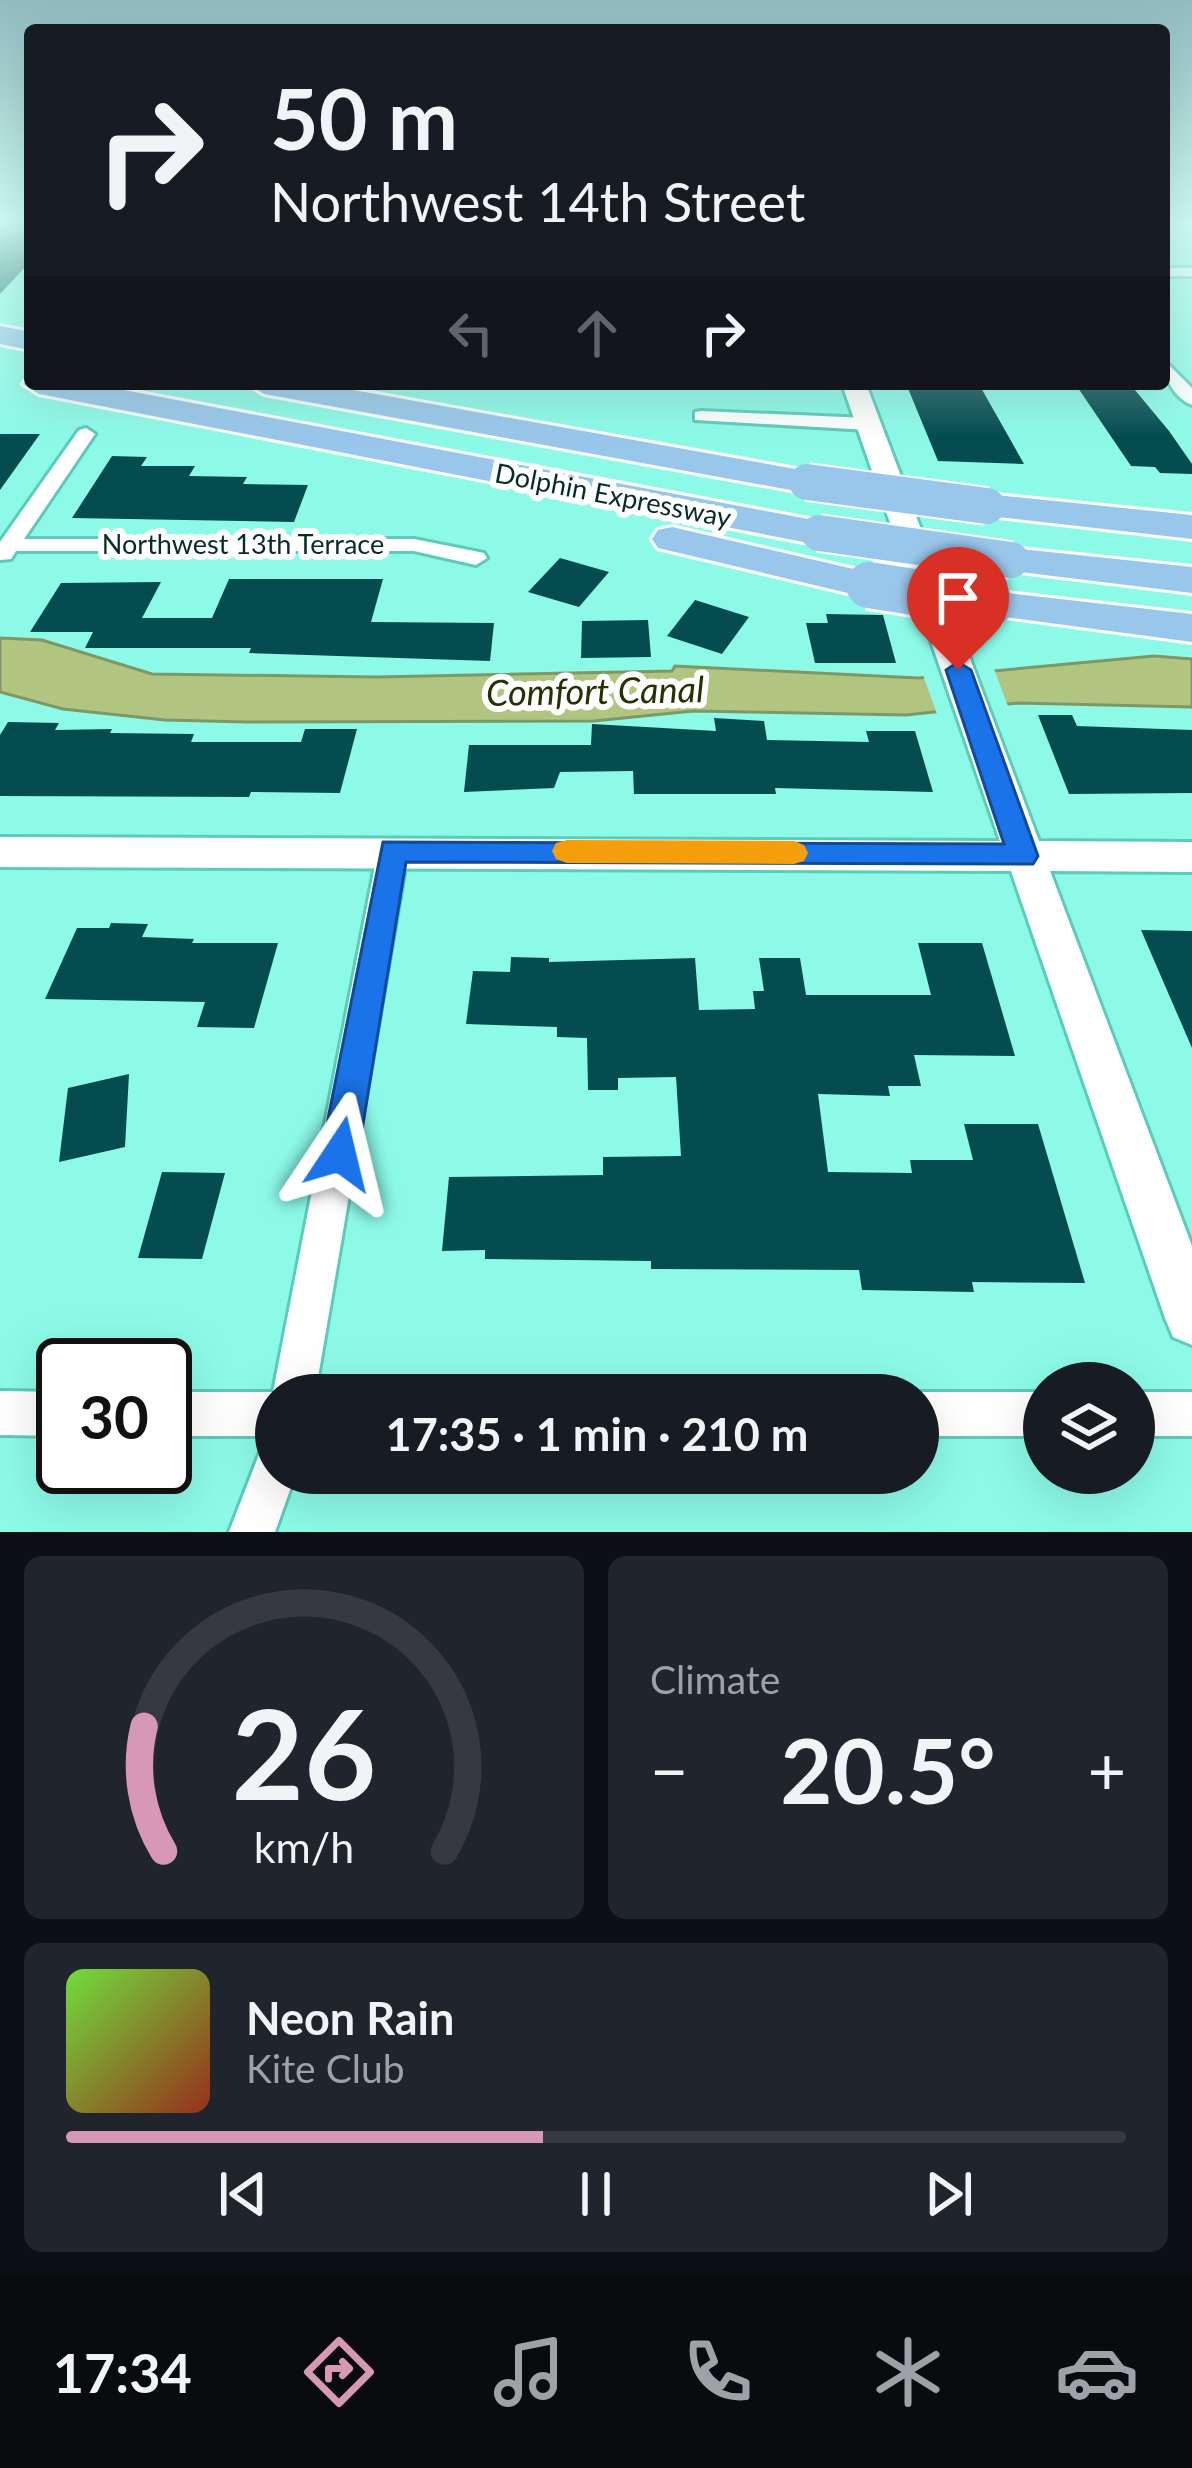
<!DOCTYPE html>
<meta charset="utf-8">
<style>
:root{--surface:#171b24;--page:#20242c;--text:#f1f3f6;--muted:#9ea1a6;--line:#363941;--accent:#d698b3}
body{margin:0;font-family:Lato,sans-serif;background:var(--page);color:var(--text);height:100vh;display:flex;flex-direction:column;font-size:45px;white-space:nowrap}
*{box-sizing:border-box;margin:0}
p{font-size:39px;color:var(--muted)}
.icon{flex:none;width:66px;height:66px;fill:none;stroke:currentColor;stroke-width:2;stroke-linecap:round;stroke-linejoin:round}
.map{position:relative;height:1532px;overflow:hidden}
.details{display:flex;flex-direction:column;gap:24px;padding:24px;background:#0d0f14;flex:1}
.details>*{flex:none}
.guide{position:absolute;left:24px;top:24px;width:1146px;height:366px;border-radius:12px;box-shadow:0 12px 48px #0002;background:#171b24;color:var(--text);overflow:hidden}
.fabs{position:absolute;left:1023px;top:1362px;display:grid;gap:24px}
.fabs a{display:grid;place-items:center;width:132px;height:132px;border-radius:50%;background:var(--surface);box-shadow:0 12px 48px #0002;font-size:60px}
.speed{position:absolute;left:36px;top:1338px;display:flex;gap:24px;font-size:60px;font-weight:700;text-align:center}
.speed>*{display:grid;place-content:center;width:156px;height:156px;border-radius:50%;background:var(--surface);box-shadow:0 12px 48px #0002;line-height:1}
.speed .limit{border:6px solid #111;border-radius:18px;background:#fff;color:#111}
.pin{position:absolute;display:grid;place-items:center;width:102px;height:102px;color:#fff;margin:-123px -51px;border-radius:50% 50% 50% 0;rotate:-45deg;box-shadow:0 0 12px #0007}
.pin .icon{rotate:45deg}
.me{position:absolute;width:132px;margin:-66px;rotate:10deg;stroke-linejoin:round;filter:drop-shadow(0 0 9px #0008)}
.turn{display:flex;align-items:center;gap:42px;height:252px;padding:0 48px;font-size:54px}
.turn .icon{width:156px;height:156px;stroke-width:2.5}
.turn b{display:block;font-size:84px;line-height:102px}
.lanes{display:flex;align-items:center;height:114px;padding:0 48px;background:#0003;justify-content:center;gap:60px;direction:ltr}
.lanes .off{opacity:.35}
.big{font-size:90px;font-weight:700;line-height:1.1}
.details .widget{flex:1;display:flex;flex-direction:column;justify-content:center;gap:18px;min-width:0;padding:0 42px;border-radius:18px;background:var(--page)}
.details .dial{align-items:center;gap:0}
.dial svg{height:312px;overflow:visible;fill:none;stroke:var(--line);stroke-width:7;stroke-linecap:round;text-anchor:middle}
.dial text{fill:var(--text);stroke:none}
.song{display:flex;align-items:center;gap:36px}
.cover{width:144px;height:144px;border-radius:18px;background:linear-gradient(135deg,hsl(100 70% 55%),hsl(10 70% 35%))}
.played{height:12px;border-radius:6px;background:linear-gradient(90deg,var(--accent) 45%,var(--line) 45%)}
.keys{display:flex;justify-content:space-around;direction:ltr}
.heat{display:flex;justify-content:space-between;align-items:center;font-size:66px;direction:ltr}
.details .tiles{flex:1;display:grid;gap:24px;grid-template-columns:1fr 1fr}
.widget:last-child{grid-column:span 2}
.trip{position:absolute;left:255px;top:1374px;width:684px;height:120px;border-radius:60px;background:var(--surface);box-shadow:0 12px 48px #0002;font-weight:700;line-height:120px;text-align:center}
.menu{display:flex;height:192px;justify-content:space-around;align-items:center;background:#090b0e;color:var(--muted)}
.menu .icon{width:84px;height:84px}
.menu .active{color:var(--accent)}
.menu b{font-size:54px;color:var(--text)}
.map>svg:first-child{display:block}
.water{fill:#b1c581;stroke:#7e9766;stroke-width:3}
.pier{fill:#8dfae8}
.building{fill:#054c51}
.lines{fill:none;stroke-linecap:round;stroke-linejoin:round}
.minor-casing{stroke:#5ccbb9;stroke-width:6}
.tertiary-casing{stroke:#5ccbb9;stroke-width:6}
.motorway-casing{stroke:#fff;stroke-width:6}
.minor{fill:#fff;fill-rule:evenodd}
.tertiary{fill:#fff;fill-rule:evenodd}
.motorway{fill:#99c7eb;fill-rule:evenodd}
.motorway-bridge-far1-casing{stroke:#fff;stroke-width:40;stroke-linecap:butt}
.motorway-bridge-casing{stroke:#fff;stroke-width:52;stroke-linecap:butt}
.motorway-bridge-far1{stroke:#99c7eb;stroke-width:36}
.motorway-bridge{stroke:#99c7eb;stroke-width:46}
.route{fill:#1a73e8;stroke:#114b97;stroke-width:3}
.slow{fill:#f59e0b}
.labels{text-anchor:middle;stroke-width:12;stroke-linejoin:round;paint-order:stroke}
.far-street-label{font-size:27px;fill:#072c26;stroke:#fff}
.water-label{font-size:36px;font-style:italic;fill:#263100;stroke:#fff}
</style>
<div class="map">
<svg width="1192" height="1532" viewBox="0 0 1192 1532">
<rect width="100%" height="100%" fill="#8dfae8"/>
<path class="water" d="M 0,638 L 42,640 L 152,674 L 377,677 L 672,671 L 675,666 L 918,678 L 1154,656 L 1192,659 L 1192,707 L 1018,703 L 906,715 L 693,711 L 594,721 L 246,722 L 165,720 L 63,709 L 0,692 Z"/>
<path class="pier" d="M 993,666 L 1009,709 L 938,717 L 923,675 Z"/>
<path class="building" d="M 0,223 L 30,223 L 30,262 L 0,294 Z
M 1130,384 L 1169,431 L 1192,464 L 1192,474 L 1160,473 L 1155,467 L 1131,466 L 1076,385 Z
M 907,386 L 980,386 L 1024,464 L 938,461 Z
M 0,434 L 40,434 L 0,490 Z
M 112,456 L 147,457 L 141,466 L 195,466 L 189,476 L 247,477 L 243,484 L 308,485 L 294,522 L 72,518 Z
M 560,558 L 609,572 L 579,607 L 528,592 Z
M 229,579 L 383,579 L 371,622 L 494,623 L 490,661 L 249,653 L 251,648 L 85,648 L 93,632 L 30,632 L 61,583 L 161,582 L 142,618 L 212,618 Z
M 695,600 L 749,617 L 722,654 L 667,636 Z
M 826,614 L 883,615 L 896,663 L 815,663 L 806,623 L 828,623 Z
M 648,620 L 651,657 L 581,658 L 582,621 Z
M 1038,715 L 1072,715 L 1077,726 L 1192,730 L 1192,793 L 1069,794 Z
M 714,718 L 764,721 L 767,740 L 869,742 L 866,731 L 915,731 L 933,792 L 775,788 L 776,794 L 634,794 L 633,771 L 560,772 L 554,788 L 464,792 L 469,745 L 591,745 L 592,724 L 716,731 Z
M 8,722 L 59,723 L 55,730 L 112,729 L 110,733 L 194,734 L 191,742 L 301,742 L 305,729 L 357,729 L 340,793 L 251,792 L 249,797 L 0,796 L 0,735 Z
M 111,923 L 148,924 L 142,937 L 194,939 L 192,943 L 278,943 L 254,1028 L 197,1027 L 205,1002 L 45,999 L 77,928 L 109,928 Z
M 1141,930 L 1192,931 L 1192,1048 L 1166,988 Z
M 918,943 L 982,943 L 1015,1056 L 914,1055 L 921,1086 L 888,1086 L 890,1096 L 818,1094 L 828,1172 L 912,1173 L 910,1160 L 973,1160 L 964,1124 L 1038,1124 L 1085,1283 L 972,1282 L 974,1292 L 862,1290 L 859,1270 L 651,1269 L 651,1261 L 485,1259 L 485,1250 L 442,1251 L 449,1177 L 603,1175 L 603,1157 L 681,1156 L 676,1077 L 618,1078 L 618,1090 L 588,1090 L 587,1038 L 557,1037 L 557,1027 L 466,1024 L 473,971 L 510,972 L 511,957 L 549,958 L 549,962 L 695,958 L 699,1010 L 755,1009 L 753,991 L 764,991 L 759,958 L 800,958 L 806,995 L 931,995 Z
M 129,1074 L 125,1147 L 59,1162 L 68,1088 Z
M 162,1172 L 225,1173 L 202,1259 L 138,1258 Z"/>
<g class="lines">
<defs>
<path id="minor" d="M 1164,268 L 1192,268 L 1192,276 L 1164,276 Z
M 1164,360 L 1192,388 L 1192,405 C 1174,398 1164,378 1164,360 Z
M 701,411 L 868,418 L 877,424 L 868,430 L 695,420 L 695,412 Z
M 86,428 L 95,434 L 24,539 L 414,539 L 484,553 L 487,558 L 476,565 L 414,551 L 16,551 L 11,559 L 0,560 L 0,542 L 79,430 Z
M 393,839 L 403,842 L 408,850 L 315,1395 L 276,1395 L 276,1436 L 165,1436 L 165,1392 L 273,1392 L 378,850 L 383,842 Z
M 0,1391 L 63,1392 L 63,1436 L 0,1435 Z
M 918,1392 L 1044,1392 L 1044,1436 L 918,1436 L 918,1395 L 912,1395 Z
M 1134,1392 L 1192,1392 L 1192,1436 L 1134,1436 Z
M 276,1446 L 276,1473 L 296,1473 L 275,1532 L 229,1532 L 260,1452 Z"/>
<path id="tertiary" d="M 842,384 L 866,384 L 1039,841 L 1192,842 L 1192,872 L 1050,871 L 1192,1246 L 1192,1345 L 1173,1337 L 1165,1318 L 1011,871 L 0,867 L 0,837 L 1000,841 Z"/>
<path id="motorway" d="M 0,326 L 30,332 L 30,350 L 0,344 Z
M 30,376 L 30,384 L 92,384 L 819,521 L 833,525 L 839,533 L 833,541 L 819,545 L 39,394 L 23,384 Z
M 248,384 L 320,384 L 807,471 L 820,474 L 826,482 L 820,490 L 807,493 L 264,394 Z
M 987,494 L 1192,515 L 1192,539 L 973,514 L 968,506 L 973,498 Z
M 672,527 L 884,576 L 890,585 L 884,594 L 869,598 L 658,548 L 652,539 L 658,530 Z
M 1011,548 L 1192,567 L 1192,593 L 996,569 L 990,560 L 996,551 Z
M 990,591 L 1192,614 L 1192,642 L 975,613 L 968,604 L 975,595 Z"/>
</defs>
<use href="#minor" class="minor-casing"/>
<use href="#tertiary" class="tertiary-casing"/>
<use href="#motorway" class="motorway-casing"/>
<use href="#minor" class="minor"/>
<use href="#tertiary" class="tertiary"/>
<use href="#motorway" class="motorway"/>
<defs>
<path id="motorway-bridge-far1" d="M 807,482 L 987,506
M 819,533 L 1011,560"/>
<path id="motorway-bridge" d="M 869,585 L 990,604"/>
</defs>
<use href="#motorway-bridge-far1" class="motorway-bridge-far1-casing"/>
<use href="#motorway-bridge" class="motorway-bridge-casing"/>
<use href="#motorway-bridge-far1" class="motorway-bridge-far1"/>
<use href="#motorway-bridge" class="motorway-bridge"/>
</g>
<linearGradient id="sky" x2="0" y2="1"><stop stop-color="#92bbbf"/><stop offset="0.51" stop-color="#ccfdf5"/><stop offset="1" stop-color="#ccfdf5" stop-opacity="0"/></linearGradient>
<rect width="1192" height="437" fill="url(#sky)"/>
<path class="route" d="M 958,662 L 971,670 L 1038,856 L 1033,864 L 406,862 L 358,1154 L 353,1166 L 340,1171 L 326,1166 L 321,1154 L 383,842 L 1004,844 L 946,670 Z"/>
<path class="slow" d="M 567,840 L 794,841 L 804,845 L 808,853 L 804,861 L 794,864 L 567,863 L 556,859 L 552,851 L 556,843 Z"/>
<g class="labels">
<g class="far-street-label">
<text transform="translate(613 496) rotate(11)" y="9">Dolphin Expressway</text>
<text x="243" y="554">Northwest 13th Terrace</text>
</g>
<g class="water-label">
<text transform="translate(595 691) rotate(-1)" y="13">Comfort Canal</text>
</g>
</g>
</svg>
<div class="fabs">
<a><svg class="icon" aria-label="layers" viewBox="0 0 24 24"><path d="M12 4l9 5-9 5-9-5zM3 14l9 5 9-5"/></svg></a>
</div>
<div class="speed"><div class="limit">30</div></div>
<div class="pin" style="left:958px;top:670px;background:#d93025"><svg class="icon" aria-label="arrive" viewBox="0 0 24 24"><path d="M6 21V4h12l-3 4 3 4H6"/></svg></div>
<svg class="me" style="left:340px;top:1154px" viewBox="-20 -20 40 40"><path d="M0-17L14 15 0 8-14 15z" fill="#1a73e8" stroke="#fff" stroke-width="4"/></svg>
<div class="trip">17:35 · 1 min · 210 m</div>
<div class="guide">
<div class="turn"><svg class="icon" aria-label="right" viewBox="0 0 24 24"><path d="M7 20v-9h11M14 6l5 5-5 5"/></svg><div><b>50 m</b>Northwest 14th Street</div></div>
<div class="lanes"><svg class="icon off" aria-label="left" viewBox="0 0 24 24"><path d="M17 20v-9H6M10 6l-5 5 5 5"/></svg><svg class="icon off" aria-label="ahead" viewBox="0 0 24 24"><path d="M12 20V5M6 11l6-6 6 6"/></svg><svg class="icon" aria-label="right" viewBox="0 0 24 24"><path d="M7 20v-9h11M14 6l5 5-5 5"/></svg></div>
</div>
</div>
<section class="details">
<div class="tiles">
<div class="widget dial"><svg viewBox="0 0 100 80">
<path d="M14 69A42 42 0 1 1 86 69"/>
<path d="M14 69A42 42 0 0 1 9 37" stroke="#d698b3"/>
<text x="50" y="56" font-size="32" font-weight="700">26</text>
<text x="50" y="72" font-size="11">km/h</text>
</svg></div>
<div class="widget"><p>Climate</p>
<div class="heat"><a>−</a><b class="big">20.5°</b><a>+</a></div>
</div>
<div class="widget">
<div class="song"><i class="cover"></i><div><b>Neon Rain</b><p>Kite Club</p></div></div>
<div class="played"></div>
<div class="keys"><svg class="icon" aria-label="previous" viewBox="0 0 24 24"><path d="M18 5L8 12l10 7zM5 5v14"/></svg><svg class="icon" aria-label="pause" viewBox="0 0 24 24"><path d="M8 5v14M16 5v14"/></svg><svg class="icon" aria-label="next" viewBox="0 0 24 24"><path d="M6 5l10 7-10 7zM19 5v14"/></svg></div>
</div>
</div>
</section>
<nav class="menu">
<b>17:34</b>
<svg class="icon active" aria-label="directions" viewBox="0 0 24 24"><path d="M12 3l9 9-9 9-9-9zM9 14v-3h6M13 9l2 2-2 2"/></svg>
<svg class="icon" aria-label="music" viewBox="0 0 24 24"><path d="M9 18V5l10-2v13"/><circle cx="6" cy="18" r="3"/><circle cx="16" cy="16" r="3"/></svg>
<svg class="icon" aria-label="phone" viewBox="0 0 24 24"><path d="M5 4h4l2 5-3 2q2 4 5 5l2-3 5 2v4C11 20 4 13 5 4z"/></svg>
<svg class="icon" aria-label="climate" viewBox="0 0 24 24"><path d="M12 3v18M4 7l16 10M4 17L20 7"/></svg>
<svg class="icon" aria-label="car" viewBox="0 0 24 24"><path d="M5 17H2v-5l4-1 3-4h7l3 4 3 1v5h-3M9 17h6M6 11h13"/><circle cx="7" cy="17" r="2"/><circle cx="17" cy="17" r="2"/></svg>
</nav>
